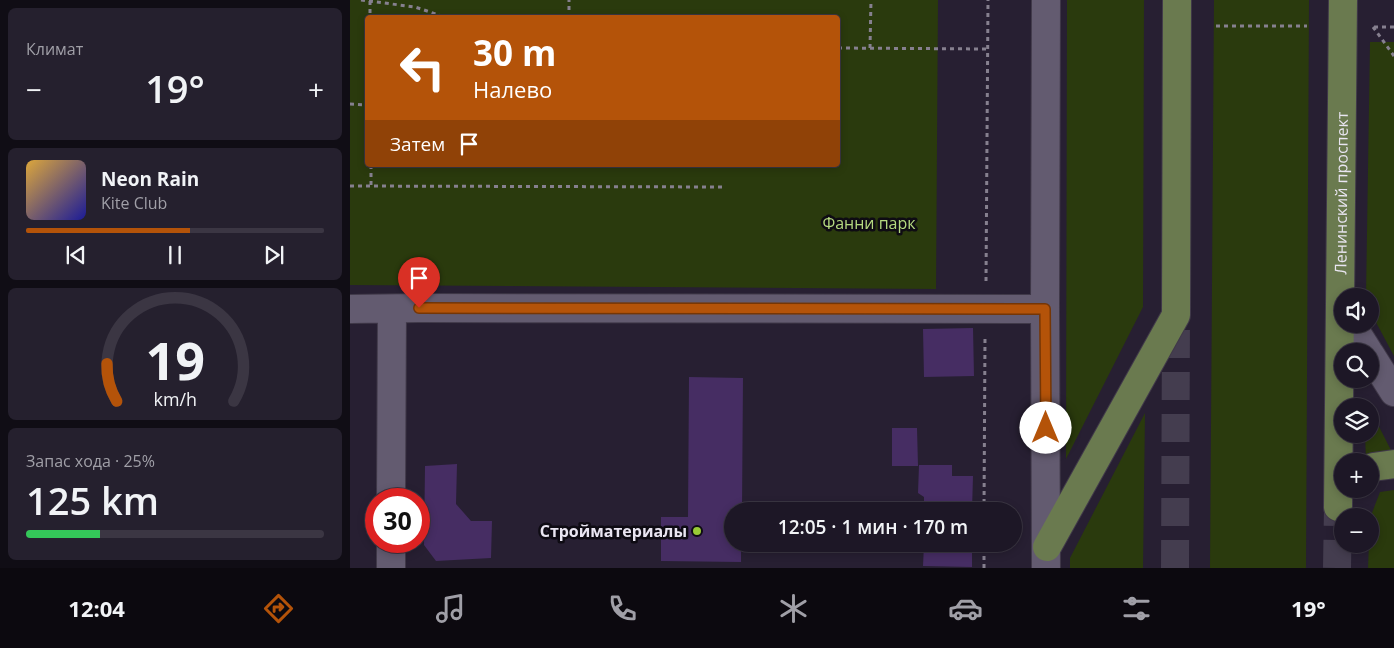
<!DOCTYPE html>
<html lang="ru">
<meta charset="utf-8">
<style>
:root{--surface:#1d1726;--page:#25202e;--text:#f1f3f6;--muted:#a09fa7;--line:#3b3643;--accent:#b45309}
body{margin:0;font-family:"Open Sans",sans-serif;background:var(--page);color:var(--text);height:100vh;display:flex;flex-direction:column;font-size:19px;white-space:nowrap}
*{box-sizing:border-box;margin:0}
p{font-size:16px;color:var(--muted)}
.icon{flex:none;width:28px;height:28px;fill:none;stroke:currentColor;stroke-width:2;stroke-linecap:round;stroke-linejoin:round}
.map{position:relative;flex:1;overflow:hidden}
.side{display:flex;flex-direction:column;gap:8px;padding:8px;background:#100d15;width:350px}
.side>*{flex:none}
.guide{position:absolute;left:15px;top:15px;width:475px;height:152px;border-radius:5px;box-shadow:0 2px 8px #0003,0 0 0 1px var(--line);background:#b45309;color:#fff;overflow:hidden}
.fabs{position:absolute;left:984px;top:288px;display:grid;gap:10px}
.fabs a{display:grid;place-items:center;width:45px;height:45px;border-radius:50%;background:var(--surface);box-shadow:0 2px 8px #0003,0 0 0 1px var(--line);font-size:25px}
.speed{position:absolute;left:15px;top:488px;display:flex;gap:10px;font-size:25px;font-weight:700;text-align:center}
.speed>*{display:grid;place-content:center;width:65px;height:65px;border-radius:50%;background:var(--surface);box-shadow:0 2px 8px #0003,0 0 0 1px var(--line);line-height:1}
.speed .limit{border:8px solid #d22;background:#fff;color:#111}
.pin{position:absolute;display:grid;place-items:center;width:42px;height:42px;color:#fff;margin:-51px -21px;border-radius:50% 50% 50% 0;rotate:-45deg;box-shadow:0 0 5px #0007}
.pin .icon{rotate:45deg}
.me{position:absolute;width:55px;margin:-28px;rotate:0deg;stroke-linejoin:round;filter:drop-shadow(0 0 4px #0008)}
.turn{display:flex;align-items:center;gap:18px;height:105px;padding:0 25px;font-size:22px}
.turn .icon{width:65px;height:65px;stroke-width:2.5}
.turn b{display:block;font-size:35px;line-height:42px}
.then{display:flex;align-items:center;height:48px;padding:0 25px;background:#0003;gap:10px;font-size:19px}
.big{font-size:38px;font-weight:600;line-height:1.1}
.side .widget{flex:1;display:flex;flex-direction:column;justify-content:center;gap:8px;min-width:0;padding:0 18px;border-radius:8px;background:var(--page)}
.side .dial{align-items:center;gap:0}
.dial svg{height:130px;overflow:visible;fill:none;stroke:var(--line);stroke-width:7;stroke-linecap:round;text-anchor:middle}
.dial text{fill:var(--text);stroke:none}
.song{display:flex;align-items:center;gap:15px}
.cover{width:60px;height:60px;border-radius:8px;background:linear-gradient(135deg,hsl(40 70% 55%),hsl(240 70% 35%))}
.played{height:5px;border-radius:2px;background:linear-gradient(90deg,var(--accent) 55%,var(--line) 55%)}
.keys{display:flex;justify-content:space-around;direction:ltr}
.heat{display:flex;justify-content:space-between;align-items:center;font-size:28px;direction:ltr}
.charge{height:8px;border-radius:4px;background:linear-gradient(90deg,#34c759 25%,var(--line) 0)}
.trip{position:absolute;left:374px;top:502px;width:298px;height:50px;border-radius:25px;background:var(--surface);box-shadow:0 2px 8px #0003,0 0 0 1px var(--line);font-weight:600;line-height:50px;text-align:center}
.tab-bar{display:flex;height:80px;justify-content:space-around;align-items:center;background:#0c090f;color:var(--muted)}
.tab-bar .icon{width:35px;height:35px}
.tab-bar .selected{color:var(--accent)}
.tab-bar b{font-size:22px;color:var(--text)}
main{display:flex;flex:1;min-height:0}
.map>svg:first-child{display:block}
.green{fill:#2a3a0d;fill-rule:evenodd}
.building{fill:#462d63}
.lines{fill:none;stroke-linecap:round;stroke-linejoin:round}
.major-tunnel{stroke:#443d4f;stroke-width:28;stroke-dasharray:28 14;stroke-linecap:butt}
.minor-casing{stroke:#403949;stroke-width:30}
.major-casing{stroke:#403949;stroke-width:30}
.path{stroke:#86808f;stroke-width:3;stroke-dasharray:4 4;stroke-linecap:butt}
.minor{stroke:#635b70;stroke-width:28}
.major{stroke:#6a7a4f;stroke-width:28}
.route-casing{stroke:#753606;stroke-width:12}
.route{stroke:#b45309;stroke-width:9}
.poi-dot{fill:#98cb36;stroke:#0e0b13;stroke-width:2}
.labels{text-anchor:middle;stroke-width:5;stroke-linejoin:round;paint-order:stroke}
.street-label{font-size:16px;fill:#e9e5f1;stroke:#0e0b13}
.park-label{font-size:16px;fill:#b5da80;stroke:#0e0b13}
.poi-label{font-size:16px;font-weight:bold;fill:#e9e5f1;stroke:#0e0b13;text-anchor:end}
</style>
<main>
<section class="side">
<div class="widget"><p>Климат</p>
<div class="heat"><a>−</a><b class="big">19°</b><a>+</a></div>
</div>
<div class="widget">
<div class="song"><i class="cover"></i><div><b>Neon Rain</b><p>Kite Club</p></div></div>
<div class="played"></div>
<div class="keys"><svg class="icon" aria-label="previous" viewBox="0 0 24 24"><path d="M18 5L8 12l10 7zM5 5v14"/></svg><svg class="icon" aria-label="pause" viewBox="0 0 24 24"><path d="M8 5v14M16 5v14"/></svg><svg class="icon" aria-label="next" viewBox="0 0 24 24"><path d="M6 5l10 7-10 7zM19 5v14"/></svg></div>
</div>
<div class="widget dial"><svg viewBox="0 0 100 80">
<path d="M14 69A42 42 0 1 1 86 69"/>
<path d="M14 69A42 42 0 0 1 8 46" stroke="#b45309"/>
<text x="50" y="56" font-size="32" font-weight="700">19</text>
<text x="50" y="72" font-size="11">km/h</text>
</svg></div>
<div class="widget"><p>Запас хода · 25%</p><b class="big">125 km</b><div class="charge"></div></div>
</section>
<div class="map">
<svg width="1044" height="568" viewBox="0 0 1044 568">
<rect width="100%" height="100%" fill="#271f32"/>
<path class="green" d="M 0,0 L 588,0 L 586,289 L 0,285 ZM 18,18 L 488,18 L 488,165 L 18,165 Z
M 717,0 L 794,0 L 793,307 L 716,459 Z
M 864,0 L 959,0 L 956,568 L 860,568 Z
M 1020,42 L 1044,42 L 1044,356 L 1020,311 L 1020,296 L 1016,296 Z
M 1020,409 L 1044,456 L 1016,460 L 1015,434 L 1020,434 Z
M 795,413 L 793,568 L 720,568 L 720,558 Z
M 1044,490 L 1044,568 L 1018,568 L 1020,518 L 1030,492 Z"/>
<path class="building" d="M 623,328 L 624,376 L 574,377 L 573,329 Z
M 339,377 L 393,378 L 392,511 L 382,511 L 382,544 L 391,544 L 391,562 L 311,561 L 311,517 L 338,517 Z
M 542,428 L 567,428 L 568,466 L 542,466 Z
M 107,464 L 106,504 L 121,521 L 142,521 L 141,558 L 86,561 L 74,545 L 75,466 Z
M 569,465 L 602,465 L 602,476 L 623,476 L 622,511 L 574,511 L 574,497 L 568,493 Z
M 574,544 L 622,544 L 622,567 L 573,566 Z"/>
<g class="lines">
<path class="major-tunnel" d="M 825,568 L 826,315
M 987,568 L 988,507"/>
<defs>
<path id="minor" d="M 696,0 L 695,309 L 696,568
M 0,309 L 69,308 L 695,309
M 1001,324 L 1018,351
M 1020,354 L 1044,392
M 41,499 L 42,310
M 41,568 L 41,541"/>
<g id="major">
<path d="M 1020,470 L 1023,467 L 1044,464"/>
<path id="s1" d="M 988,507 L 993,0"/>
<path d="M 697,547 L 826,315 L 827,0"/>
</g>
</defs>
<use href="#minor" class="minor-casing"/>
<use href="#major" class="major-casing"/>
<path class="path" d="M 11,0 L 65,7 L 98,18
M 20,1 L 20,18
M 219,18 L 219,0
M 866,26 L 957,26
M 1023,27 L 1044,56
M 1024,27 L 1044,27
M 488,48 L 637,49
M 520,48 L 521,0
M 0,104 L 18,105
M 21,165 L 21,186
M 0,186 L 376,187
M 636,281 L 638,0
M 634,511 L 635,337
M 634,568 L 634,544"/>
<use href="#minor" class="minor"/>
<use href="#major" class="major"/>
</g>
<g class="lines">
<defs>
<path id="route" d="M 69,308 L 695,309 L 696,428"/>
</defs>
<use href="#route" class="route-casing"/>
<use href="#route" class="route"/>
</g>
<circle class="poi-dot" cx="347" cy="531" r="5"/>
<g class="labels">
<g class="street-label">
<text dy="6" stroke="none"><textPath href="#s1" startOffset="314">Ленинский проспект</textPath></text>
</g>
<g class="park-label">
<text x="519" y="229">Фанни парк</text>
</g>
<g class="poi-label">
<text x="337" y="537">Стройматериалы</text>
</g>
</g>
</svg>
<div class="fabs">
<a><svg class="icon" aria-label="sound" viewBox="0 0 24 24"><path d="M4 9h4l5-4v14l-5-4H4zM17 9q2 3 0 6"/></svg></a>
<a><svg class="icon" aria-label="search" viewBox="0 0 24 24"><circle cx="10" cy="10" r="6"/><path d="M15 15l6 6"/></svg></a>
<a><svg class="icon" aria-label="layers" viewBox="0 0 24 24"><path d="M12 4l9 5-9 5-9-5zM3 14l9 5 9-5"/></svg></a>
<a>+</a>
<a>−</a>
</div>
<div class="speed"><div class="limit">30</div></div>
<div class="pin" style="left:69px;top:308px;background:#d93025"><svg class="icon" aria-label="arrive" viewBox="0 0 24 24"><path d="M6 21V4h12l-3 4 3 4H6"/></svg></div>
<svg class="me" style="left:696px;top:428px" viewBox="-20 -20 40 40"><circle r="19" fill="#fff"/><path d="M0-13L10 11 0 6-10 11z" fill="#b45309"/></svg>
<div class="trip">12:05 · 1 мин · 170 m</div>
<div class="guide">
<div class="turn"><svg class="icon" aria-label="left" viewBox="0 0 24 24"><path d="M17 20v-9H6M10 6l-5 5 5 5"/></svg><div><b>30 m</b>Налево</div></div>
<div class="then">Затем<svg class="icon" aria-label="arrive" viewBox="0 0 24 24"><path d="M6 21V4h12l-3 4 3 4H6"/></svg></div>
</div>
</div>
</main>
<nav class="tab-bar">
<b>12:04</b>
<svg class="icon selected" aria-label="directions" viewBox="0 0 24 24"><path d="M12 3l9 9-9 9-9-9zM9 14v-3h6M13 9l2 2-2 2"/></svg>
<svg class="icon" aria-label="music" viewBox="0 0 24 24"><path d="M9 18V5l10-2v13"/><circle cx="6" cy="18" r="3"/><circle cx="16" cy="16" r="3"/></svg>
<svg class="icon" aria-label="phone" viewBox="0 0 24 24"><path d="M5 4h4l2 5-3 2q2 4 5 5l2-3 5 2v4C11 20 4 13 5 4z"/></svg>
<svg class="icon" aria-label="climate" viewBox="0 0 24 24"><path d="M12 3v18M4 7l16 10M4 17L20 7"/></svg>
<svg class="icon" aria-label="car" viewBox="0 0 24 24"><path d="M5 17H2v-5l4-1 3-4h7l3 4 3 1v5h-3M9 17h6M6 11h13"/><circle cx="7" cy="17" r="2"/><circle cx="17" cy="17" r="2"/></svg>
<svg class="icon" aria-label="filters" viewBox="0 0 24 24"><path d="M4 7h16M4 17h16"/><circle cx="9" cy="7" r="2"/><circle cx="15" cy="17" r="2"/></svg>
<b>19°</b>
</nav>
